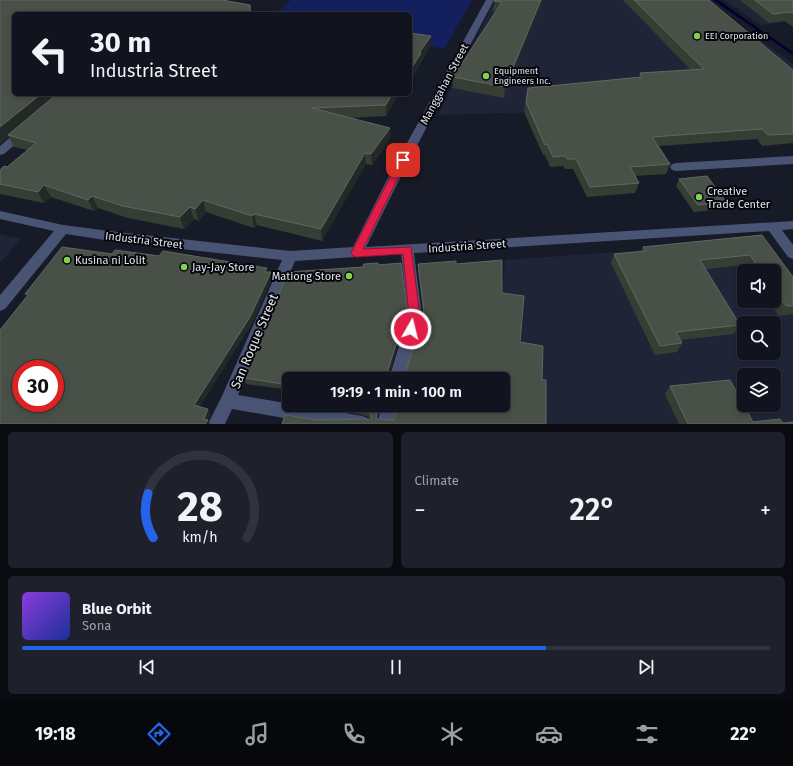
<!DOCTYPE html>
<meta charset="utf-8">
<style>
:root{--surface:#11141e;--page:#1e212b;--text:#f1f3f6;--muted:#9c9ea4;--line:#30333c;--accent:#2563eb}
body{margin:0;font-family:"Fira Sans",sans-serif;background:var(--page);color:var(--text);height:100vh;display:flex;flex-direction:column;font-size:15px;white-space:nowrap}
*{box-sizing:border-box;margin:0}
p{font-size:13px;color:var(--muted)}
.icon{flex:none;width:22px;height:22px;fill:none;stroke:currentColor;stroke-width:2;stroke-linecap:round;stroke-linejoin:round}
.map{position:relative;height:424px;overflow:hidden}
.sheet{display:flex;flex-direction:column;gap:8px;padding:8px;background:#090b10;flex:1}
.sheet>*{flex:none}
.guide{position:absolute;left:12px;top:12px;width:400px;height:84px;border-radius:6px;box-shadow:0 2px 6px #0003,0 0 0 1px var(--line);background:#11141e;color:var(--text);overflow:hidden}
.fabs{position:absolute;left:737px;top:264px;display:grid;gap:8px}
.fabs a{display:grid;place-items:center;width:44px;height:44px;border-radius:6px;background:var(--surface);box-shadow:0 2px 6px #0003,0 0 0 1px var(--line);font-size:20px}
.speed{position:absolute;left:12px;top:360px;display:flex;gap:8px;font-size:20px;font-weight:700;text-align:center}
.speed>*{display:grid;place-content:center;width:52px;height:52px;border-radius:50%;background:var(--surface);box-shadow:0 2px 6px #0003,0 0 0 1px var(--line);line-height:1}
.speed .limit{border:6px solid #d22;background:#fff;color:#111}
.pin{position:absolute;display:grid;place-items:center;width:34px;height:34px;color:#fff;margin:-17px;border-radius:8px;box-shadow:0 2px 6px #0006}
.me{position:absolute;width:44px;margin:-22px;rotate:8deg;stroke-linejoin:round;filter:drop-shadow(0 0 3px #0008)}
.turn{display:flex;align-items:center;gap:14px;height:84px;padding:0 12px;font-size:18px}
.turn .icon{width:52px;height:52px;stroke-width:2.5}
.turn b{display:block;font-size:28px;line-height:34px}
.big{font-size:30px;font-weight:600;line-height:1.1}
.sheet .widget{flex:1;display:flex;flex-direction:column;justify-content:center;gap:6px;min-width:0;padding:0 14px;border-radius:6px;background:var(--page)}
.sheet .dial{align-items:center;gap:0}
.dial svg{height:104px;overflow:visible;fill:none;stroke:var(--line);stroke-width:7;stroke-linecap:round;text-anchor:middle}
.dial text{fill:var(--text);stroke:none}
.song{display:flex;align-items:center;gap:12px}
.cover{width:48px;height:48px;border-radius:6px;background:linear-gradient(135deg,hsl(270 70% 55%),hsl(230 70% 35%))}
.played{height:4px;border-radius:2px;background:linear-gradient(90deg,var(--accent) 70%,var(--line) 70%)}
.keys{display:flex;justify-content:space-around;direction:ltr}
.heat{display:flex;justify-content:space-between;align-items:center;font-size:22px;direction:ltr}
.sheet .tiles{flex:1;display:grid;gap:8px;grid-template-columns:1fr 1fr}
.widget:last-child{grid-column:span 2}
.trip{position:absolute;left:282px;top:372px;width:228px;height:40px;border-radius:6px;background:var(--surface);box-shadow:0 2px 6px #0003,0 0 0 1px var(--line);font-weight:600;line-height:40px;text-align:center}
.menu{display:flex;height:64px;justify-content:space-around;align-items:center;background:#07080c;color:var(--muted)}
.menu .icon{width:28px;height:28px}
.menu .selected{color:var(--accent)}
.menu b{font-size:18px;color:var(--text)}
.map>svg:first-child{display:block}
.built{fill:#1f2537;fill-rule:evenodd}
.green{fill:#141f5e}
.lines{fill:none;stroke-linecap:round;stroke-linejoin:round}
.stream{fill:#030031;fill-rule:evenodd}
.minor{fill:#495475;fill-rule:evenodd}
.wall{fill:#363e33}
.shaded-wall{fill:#222926}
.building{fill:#485047;stroke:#606761;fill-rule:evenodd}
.route{fill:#e11d48;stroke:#92132f}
.poi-dot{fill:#81d050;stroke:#05060c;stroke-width:1.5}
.labels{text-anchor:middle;stroke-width:4;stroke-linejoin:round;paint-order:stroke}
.far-poi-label{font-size:9px;fill:#e0e3ec;stroke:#05060c;text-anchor:start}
.street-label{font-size:11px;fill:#e0e3ec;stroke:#05060c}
.poi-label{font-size:11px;fill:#e0e3ec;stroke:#05060c;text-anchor:start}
.near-street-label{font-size:13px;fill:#e0e3ec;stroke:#05060c}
</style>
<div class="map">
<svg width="793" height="424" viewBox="0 0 793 424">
<rect width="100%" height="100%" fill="#171b28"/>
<path class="built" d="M 495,0 L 705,0 L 793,64 L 793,93 L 537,112 L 438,115 Z
M 724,0 L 793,0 L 793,21 L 761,25 Z
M 0,234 L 21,239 L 0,263 Z
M 759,242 L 793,292 L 793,424 L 491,424 L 503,405 L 503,379 L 495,379 L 505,260 ZM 744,271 L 774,271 L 774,301 L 744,301 ZM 744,323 L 774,323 L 774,353 L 744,353 ZM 744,375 L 774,375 L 774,405 L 744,405 Z"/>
<path class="green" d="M 291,0 L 472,0 L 444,49 L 410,42 L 410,14 L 275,14 Z"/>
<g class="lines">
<path class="stream" d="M 713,0 L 718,0 L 793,52 L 793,55 Z"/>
<path class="minor" d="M 486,0 L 494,0 L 403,172 L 366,247 L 793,221 L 793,229 L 782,230 L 793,245 L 793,259 L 788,257 L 769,231 L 414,253 L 422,316 L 405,379 L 389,379 L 408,316 L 401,254 L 295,261 L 238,395 L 363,416 L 369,419 L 371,424 L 318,424 L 232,409 L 225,424 L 208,424 L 222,396 L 282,260 L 117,242 L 66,234 L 5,309 L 0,311 L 0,295 L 54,231 L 0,219 L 0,211 L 63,225 L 117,232 L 290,251 L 353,247 L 391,172 Z
M 23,129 L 28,132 L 27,134 L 4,154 L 0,155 L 0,146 L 19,130 Z
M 793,156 L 793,164 L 676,171 L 672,170 L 670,167 L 672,164 L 676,163 Z
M 382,405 L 398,405 L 393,424 L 377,424 Z"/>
</g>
<path class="wall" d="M 0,0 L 230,0 L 226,1 L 250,5 L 252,14 L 14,14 L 14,94 L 399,94 L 386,116 L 350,118 L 390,128 L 390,139 L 372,165 L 366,164 L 322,241 L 257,225 L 254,228 L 206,212 L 199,221 L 194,219 L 184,229 L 128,218 L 98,208 L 94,211 L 51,197 L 44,203 L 0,194 L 0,170 L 7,167 L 27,150 L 14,147 L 9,137 L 0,144 Z
M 495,0 L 543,0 L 542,4 L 504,98 L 452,88 L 453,77 L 496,12 L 493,11 Z
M 623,0 L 709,0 L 793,70 L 793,143 L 762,146 L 757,139 L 659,146 L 670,164 L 666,174 L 635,176 L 639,183 L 635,193 L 587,197 L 573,169 L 565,169 L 563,166 L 550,167 L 545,155 L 543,155 L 524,112 L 528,88 L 639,77 L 640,73 L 691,70 Z
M 740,0 L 793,0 L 793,27 L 785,21 L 769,23 Z
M 410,33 L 430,47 L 421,62 L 420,64 L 411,80 L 410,80 Z
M 679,179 L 726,202 L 722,209 L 694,212 L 676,186 Z
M 762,235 L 793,277 L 793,314 L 779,316 L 769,301 L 774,301 L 774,271 L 748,271 L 744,265 L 705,269 L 740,325 L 734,334 L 680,340 L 682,343 L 677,352 L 655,355 L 611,263 L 614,254 L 641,251 L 643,247 Z
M 418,264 L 456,264 L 502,293 L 520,342 L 542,380 L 546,424 L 317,420 L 371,419 L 370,418 L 363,415 L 307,405 L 381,405 L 377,420 L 394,420 L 503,405 L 289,379 L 289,390 L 246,384 L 244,378 L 363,267 L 378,265 L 406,316 L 389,375 L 405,375 L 423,313 L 418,271 Z
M 670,386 L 753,422 L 783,423 L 793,424 L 679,424 L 665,394 Z"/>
<path class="shaded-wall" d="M 541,0 L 543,0 L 542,4 L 504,98 L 505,87 Z
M 431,36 L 430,47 L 421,62 L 420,64 L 411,80 L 411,69 L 419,53 Z
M 41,94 L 60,94 L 8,135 L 9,137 L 0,144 L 0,127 Z
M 392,94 L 399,94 L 386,116 L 386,105 Z
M 390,128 L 390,139 L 372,165 L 371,154 Z
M 365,153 L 366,164 L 322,241 L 321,229 Z
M 44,185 L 51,197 L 44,203 L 38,192 Z
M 92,196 L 98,208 L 94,211 L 88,200 Z
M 203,200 L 206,212 L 199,221 L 195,209 Z
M 190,207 L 194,219 L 184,229 L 180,217 Z
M 254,214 L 257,225 L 254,228 L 252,216 Z
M 271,272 L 272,279 L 252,324 L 197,411 L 194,405 Z
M 407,310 L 406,316 L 388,379 L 387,373 Z
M 379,405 L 381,405 L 376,424 L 376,419 Z
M 208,409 L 211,415 L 208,421 L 210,424 L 205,424 L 204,419 Z"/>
<path class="building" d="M 0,0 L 222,0 L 250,5 L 250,14 L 14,14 L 14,94 L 41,94 L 0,127 Z
M 495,0 L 541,0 L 505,87 L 453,77 L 502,2 L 494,1 Z
M 634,0 L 709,0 L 793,70 L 793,134 L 768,135 L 762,129 L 652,137 L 670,164 L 630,167 L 639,183 L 590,187 L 576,159 L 567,159 L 566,156 L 553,157 L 547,144 L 545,145 L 526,102 L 528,88 L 642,77 L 640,73 L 704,69 Z
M 755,0 L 793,0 L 793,14 L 790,12 L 773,14 Z
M 410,33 L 431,36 L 419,53 L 421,53 L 411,69 L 410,68 Z
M 57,94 L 392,94 L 386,105 L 312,108 L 390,128 L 371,154 L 365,153 L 321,229 L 254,214 L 252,216 L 203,200 L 195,209 L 190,207 L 180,217 L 123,206 L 92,196 L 88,200 L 44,185 L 38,192 L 0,184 L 0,170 L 4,166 L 7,167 L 36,143 L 8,135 Z
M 707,176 L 726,202 L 698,205 L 679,179 Z
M 762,235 L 793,277 L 793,306 L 786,306 L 774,290 L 774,271 L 761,271 L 750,255 L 700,260 L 740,325 L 676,332 L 682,343 L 660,346 L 614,254 L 646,251 L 643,247 Z
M 62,247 L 112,254 L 115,250 L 159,256 L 163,251 L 267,268 L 265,272 L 271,272 L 250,317 L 194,405 L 208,409 L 204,419 L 208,420 L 205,424 L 0,424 L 0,330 L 28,295 L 25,294 ZM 21,369 L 55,369 L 55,403 L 21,403 Z
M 502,260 L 502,293 L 524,296 L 520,342 L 543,346 L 542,380 L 546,380 L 546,424 L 282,424 L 285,415 L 317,420 L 372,419 L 370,413 L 363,409 L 339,405 L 379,405 L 376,419 L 394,420 L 398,405 L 503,405 L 503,379 L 289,379 L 289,385 L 244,378 L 288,272 L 363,267 L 364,264 L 378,263 L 378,265 L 401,263 L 407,310 L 387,373 L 389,375 L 405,375 L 424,310 L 418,264 L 456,261 L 456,264 Z
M 730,380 L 753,422 L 780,419 L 783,423 L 793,422 L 793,424 L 688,424 L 670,386 Z"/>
<path class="route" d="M 403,157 L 407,160 L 363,249 L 411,247 L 420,316 L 415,332 L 411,333 L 407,332 L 406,329 L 409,316 L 403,254 L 356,257 L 353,256 L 351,253 L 399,160 Z"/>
<g class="poi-dot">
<circle cx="697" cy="36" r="4"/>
<circle cx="486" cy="76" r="4"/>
<circle cx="699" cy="197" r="4"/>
<circle cx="67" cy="260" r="4"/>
<circle cx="184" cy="267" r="4"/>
<circle cx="349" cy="276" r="4"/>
</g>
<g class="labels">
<g class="far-poi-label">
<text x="705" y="39">EEI Corporation</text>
<text x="494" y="74">Equipment<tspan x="494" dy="10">Engineers Inc.</tspan></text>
</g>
<g class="street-label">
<text transform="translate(444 84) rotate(-62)" y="4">Manggahan Street</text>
<text transform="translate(144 240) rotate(7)" y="4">Industria Street</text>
<text transform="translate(467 246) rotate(-4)" y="4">Industria Street</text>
</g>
<g class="poi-label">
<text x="707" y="195">Creative<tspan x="707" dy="13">Trade Center</tspan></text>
<text x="75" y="264">Kusina ni Lolit</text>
<text x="192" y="271">Jay-Jay Store</text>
<text x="341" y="280" text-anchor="end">Mationg Store</text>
</g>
<g class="near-street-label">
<text transform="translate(254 341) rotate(-67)" y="5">San Roque Street</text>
</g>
</g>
</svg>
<div class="fabs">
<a><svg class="icon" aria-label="sound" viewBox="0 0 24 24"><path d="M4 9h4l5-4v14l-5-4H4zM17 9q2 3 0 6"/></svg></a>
<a><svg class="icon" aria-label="search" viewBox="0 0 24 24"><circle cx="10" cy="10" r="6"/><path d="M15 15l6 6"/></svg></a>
<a><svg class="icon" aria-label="layers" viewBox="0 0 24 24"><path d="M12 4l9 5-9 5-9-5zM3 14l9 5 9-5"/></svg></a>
</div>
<div class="speed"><div class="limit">30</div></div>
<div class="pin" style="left:403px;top:160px;background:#d93025"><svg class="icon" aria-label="arrive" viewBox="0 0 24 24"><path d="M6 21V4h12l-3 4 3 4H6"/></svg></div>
<svg class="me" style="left:411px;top:329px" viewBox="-20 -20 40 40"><circle r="17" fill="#e11d48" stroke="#fff" stroke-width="3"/><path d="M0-11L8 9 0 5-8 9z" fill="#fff"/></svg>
<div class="trip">19:19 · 1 min · 100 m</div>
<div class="guide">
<div class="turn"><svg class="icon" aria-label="left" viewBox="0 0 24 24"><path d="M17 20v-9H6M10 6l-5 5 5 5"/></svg><div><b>30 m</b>Industria Street</div></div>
</div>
</div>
<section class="sheet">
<div class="tiles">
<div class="widget dial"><svg viewBox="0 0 100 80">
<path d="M14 69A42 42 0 1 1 86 69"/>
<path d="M14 69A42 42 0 0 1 10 35" stroke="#2563eb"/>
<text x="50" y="56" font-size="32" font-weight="700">28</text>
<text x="50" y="72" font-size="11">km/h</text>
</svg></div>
<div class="widget"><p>Climate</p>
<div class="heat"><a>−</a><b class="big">22°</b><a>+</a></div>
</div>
<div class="widget">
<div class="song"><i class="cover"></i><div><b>Blue Orbit</b><p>Sona</p></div></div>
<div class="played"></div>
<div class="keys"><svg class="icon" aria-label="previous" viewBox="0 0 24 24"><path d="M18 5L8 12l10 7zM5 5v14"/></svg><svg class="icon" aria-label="pause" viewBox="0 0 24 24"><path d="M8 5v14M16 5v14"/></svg><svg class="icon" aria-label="next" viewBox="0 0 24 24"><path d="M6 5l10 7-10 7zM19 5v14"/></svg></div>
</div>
</div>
</section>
<nav class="menu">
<b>19:18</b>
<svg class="icon selected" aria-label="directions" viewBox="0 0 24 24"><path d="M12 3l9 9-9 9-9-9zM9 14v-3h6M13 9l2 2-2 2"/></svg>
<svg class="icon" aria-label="music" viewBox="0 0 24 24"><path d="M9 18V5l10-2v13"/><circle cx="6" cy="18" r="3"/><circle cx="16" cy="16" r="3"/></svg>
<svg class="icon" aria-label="phone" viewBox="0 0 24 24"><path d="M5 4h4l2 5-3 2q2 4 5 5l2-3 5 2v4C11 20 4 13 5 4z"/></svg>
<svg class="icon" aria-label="climate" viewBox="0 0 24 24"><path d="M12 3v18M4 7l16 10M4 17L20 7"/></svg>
<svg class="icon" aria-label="car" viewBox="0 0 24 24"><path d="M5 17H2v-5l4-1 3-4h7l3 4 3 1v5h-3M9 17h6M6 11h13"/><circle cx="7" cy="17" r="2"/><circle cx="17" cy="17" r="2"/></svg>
<svg class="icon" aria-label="filters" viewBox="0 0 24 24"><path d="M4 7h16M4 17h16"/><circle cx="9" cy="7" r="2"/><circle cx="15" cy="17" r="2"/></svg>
<b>22°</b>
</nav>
